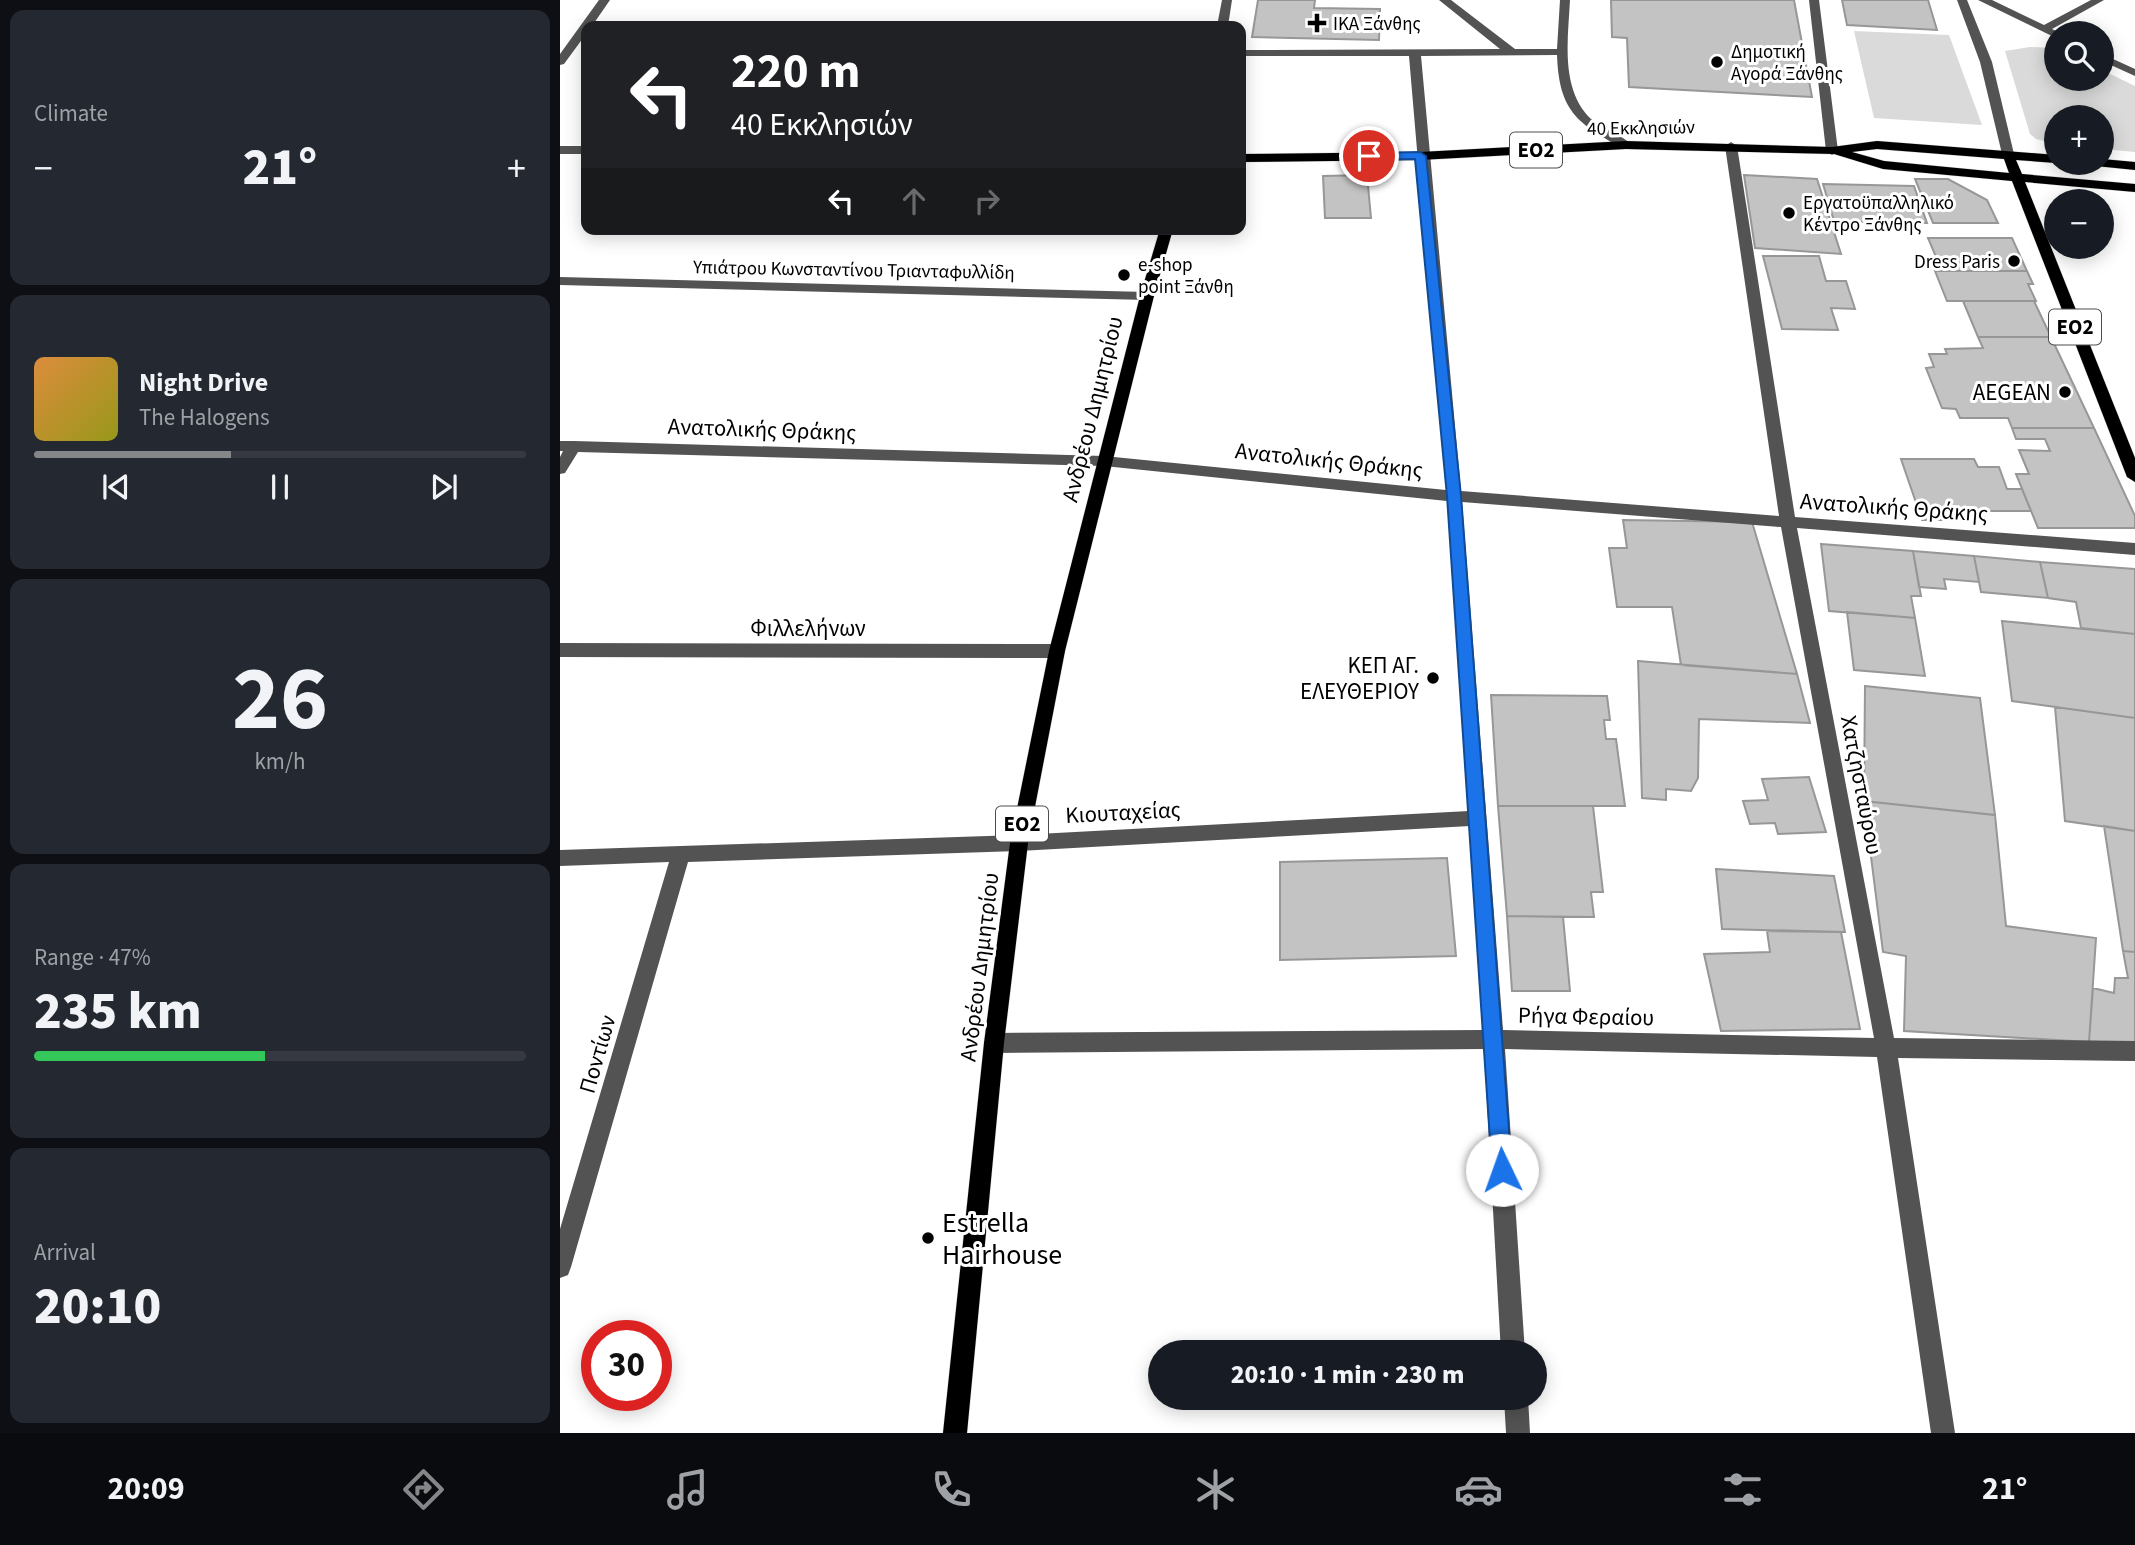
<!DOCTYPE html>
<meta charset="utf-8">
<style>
:root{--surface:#171b24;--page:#242831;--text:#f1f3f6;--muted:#9ea1a6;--line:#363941;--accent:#858687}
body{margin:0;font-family:"Source Sans 3",sans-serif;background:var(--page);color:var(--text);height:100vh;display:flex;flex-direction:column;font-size:26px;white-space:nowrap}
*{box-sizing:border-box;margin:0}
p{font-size:23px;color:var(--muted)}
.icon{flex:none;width:38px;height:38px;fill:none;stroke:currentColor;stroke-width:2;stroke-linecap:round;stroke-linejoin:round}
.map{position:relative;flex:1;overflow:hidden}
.side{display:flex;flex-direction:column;gap:10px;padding:10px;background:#0d0f14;width:560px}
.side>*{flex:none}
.guide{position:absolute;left:21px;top:21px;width:665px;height:214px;border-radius:14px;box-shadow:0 4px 18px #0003;background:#202124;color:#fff;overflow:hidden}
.fabs{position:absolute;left:1484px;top:21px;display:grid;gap:14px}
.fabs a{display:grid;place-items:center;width:70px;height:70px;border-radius:50%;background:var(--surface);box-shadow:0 4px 18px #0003;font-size:35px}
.speed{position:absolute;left:21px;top:1320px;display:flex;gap:14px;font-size:35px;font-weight:700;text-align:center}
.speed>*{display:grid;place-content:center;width:91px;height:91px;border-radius:50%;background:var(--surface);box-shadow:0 4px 18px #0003;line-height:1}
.speed .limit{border:10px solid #d22;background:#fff;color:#111}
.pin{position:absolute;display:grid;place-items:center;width:60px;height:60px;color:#fff;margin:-30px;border:4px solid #fff;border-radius:50%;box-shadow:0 2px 7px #0007}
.me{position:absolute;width:77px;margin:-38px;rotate:357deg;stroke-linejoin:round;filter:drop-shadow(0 0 5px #0008)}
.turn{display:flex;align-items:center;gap:24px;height:147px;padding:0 35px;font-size:32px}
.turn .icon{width:91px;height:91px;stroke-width:2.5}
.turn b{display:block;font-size:49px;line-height:60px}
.lanes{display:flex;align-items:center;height:66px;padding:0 35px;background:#0003;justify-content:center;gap:35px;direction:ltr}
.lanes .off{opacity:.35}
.big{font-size:52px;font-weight:800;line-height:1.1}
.side .widget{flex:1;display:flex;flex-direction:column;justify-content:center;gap:10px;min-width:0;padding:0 24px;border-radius:14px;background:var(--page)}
.side .dial{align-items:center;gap:0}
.dial b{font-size:91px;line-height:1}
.song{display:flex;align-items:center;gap:21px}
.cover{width:84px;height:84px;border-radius:10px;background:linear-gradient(135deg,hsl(30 70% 55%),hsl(60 70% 35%))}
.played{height:7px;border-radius:4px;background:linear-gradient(90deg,var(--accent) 40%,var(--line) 40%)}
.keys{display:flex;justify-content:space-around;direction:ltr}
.heat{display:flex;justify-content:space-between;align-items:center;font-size:38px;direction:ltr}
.charge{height:10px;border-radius:5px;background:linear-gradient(90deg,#34c759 47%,var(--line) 0)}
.trip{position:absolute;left:588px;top:1340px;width:399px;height:70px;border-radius:35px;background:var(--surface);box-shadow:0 4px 18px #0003;font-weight:800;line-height:70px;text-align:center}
.menu{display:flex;height:112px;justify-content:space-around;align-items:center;background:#090b0e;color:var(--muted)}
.menu .icon{width:49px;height:49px}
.menu .current{color:var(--accent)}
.menu b{font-size:32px;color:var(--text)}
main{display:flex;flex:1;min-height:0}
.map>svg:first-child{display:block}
.green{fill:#dadada}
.building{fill:#c3c3c3;stroke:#979797;stroke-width:2}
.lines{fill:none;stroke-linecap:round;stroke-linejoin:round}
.major-casing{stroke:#dbdbdb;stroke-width:1}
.minor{fill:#535353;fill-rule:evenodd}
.major{fill:#000;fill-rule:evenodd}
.route{fill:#1a73e8;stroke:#114b97;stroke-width:2}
.poi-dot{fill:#000;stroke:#fff;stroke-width:2.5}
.labels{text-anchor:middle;stroke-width:6;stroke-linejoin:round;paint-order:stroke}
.far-poi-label{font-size:19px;fill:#000;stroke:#fff;text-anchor:start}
.far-street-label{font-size:19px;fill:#000;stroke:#fff}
.shield{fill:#fff;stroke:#4c4c4c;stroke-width:2}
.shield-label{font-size:21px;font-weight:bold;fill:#000}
.poi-label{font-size:23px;fill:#000;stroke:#fff;text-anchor:end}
.street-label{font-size:23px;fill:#000;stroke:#fff}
.near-poi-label{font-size:28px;fill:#000;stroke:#fff;text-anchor:start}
</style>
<main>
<section class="side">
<div class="widget"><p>Climate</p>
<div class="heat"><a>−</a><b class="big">21°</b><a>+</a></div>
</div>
<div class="widget">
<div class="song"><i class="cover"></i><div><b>Night Drive</b><p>The Halogens</p></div></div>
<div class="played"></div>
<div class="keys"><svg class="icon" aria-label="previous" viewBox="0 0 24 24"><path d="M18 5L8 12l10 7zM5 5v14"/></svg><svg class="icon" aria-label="pause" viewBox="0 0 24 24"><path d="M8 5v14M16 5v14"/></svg><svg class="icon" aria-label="next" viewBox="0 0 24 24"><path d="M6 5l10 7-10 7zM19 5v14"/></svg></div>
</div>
<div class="widget dial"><b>26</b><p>km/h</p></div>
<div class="widget"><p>Range · 47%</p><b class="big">235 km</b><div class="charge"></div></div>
<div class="widget"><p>Arrival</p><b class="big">20:10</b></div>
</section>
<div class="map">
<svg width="1575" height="1433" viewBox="0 0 1575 1433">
<rect width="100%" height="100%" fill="#fff"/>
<path class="green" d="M 1294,31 L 1389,35 L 1422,125 L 1314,118 Z
M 1470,47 L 1496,48 L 1496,79 L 1542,79 L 1542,70 L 1575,86 L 1575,152 L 1542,149 L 1542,117 L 1496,117 L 1496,144 L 1476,139 L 1470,134 L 1445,51 Z"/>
<path class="building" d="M 698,0 L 755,0 L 754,8 L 820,9 L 819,40 L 692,37 Z
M 1051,0 L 1234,0 L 1252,97 L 1069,87 L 1067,38 L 1052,37 Z
M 1282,0 L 1368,0 L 1377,30 L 1287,25 Z
M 501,22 L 626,23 L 625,26 L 500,26 Z
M 807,175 L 811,218 L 765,218 L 763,176 Z
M 1184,175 L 1257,179 L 1281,254 L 1195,248 Z
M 1355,179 L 1388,179 L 1427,200 L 1438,223 L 1373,223 Z
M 1263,184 L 1354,186 L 1367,223 L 1274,221 Z
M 1368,238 L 1452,238 L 1467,271 L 1382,271 Z
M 1203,256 L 1259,256 L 1266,281 L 1286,281 L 1295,309 L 1271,308 L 1278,330 L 1222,329 Z
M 1375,271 L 1467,271 L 1473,284 L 1468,284 L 1476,301 L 1387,301 Z
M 1403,301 L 1474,301 L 1491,337 L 1418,337 Z
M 1418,337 L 1491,337 L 1534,428 L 1452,428 L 1448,418 L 1400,418 L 1396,409 L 1382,408 L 1366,368 L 1374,367 L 1369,354 L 1387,354 L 1385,349 L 1423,348 Z
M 1452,428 L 1534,428 L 1575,516 L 1575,528 L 1478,528 L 1456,474 L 1469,474 L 1459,450 L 1490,451 L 1485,439 L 1456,439 Z
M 1341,459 L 1414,459 L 1418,467 L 1439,467 L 1447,489 L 1462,489 L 1471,511 L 1421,511 L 1425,520 L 1362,520 Z
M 1063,520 L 1192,522 L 1237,674 L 1121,665 L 1112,607 L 1057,607 L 1049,548 L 1067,548 Z
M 1261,544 L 1353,551 L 1361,596 L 1351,596 L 1355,618 L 1269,611 Z
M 1353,551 L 1414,556 L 1419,582 L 1384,579 L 1386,589 L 1359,587 Z
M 1414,556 L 1480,562 L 1488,598 L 1421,592 Z
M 1480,562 L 1575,569 L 1575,634 L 1521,628 L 1516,602 L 1488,598 Z
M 1287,612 L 1355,618 L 1365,676 L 1294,670 Z
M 1442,621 L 1575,634 L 1575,718 L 1452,701 Z
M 1078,661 L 1237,674 L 1250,723 L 1139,719 L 1138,778 L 1131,791 L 1106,789 L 1106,800 L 1082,798 Z
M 1305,686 L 1420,698 L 1435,815 L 1304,801 Z
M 931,695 L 1047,696 L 1050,720 L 1044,720 L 1046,739 L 1056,739 L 1065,806 L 938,806 Z
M 1495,707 L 1575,718 L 1575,831 L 1505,821 Z
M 1249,777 L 1266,832 L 1218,834 L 1215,823 L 1190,824 L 1183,801 L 1208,800 L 1202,779 Z
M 1304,801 L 1435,815 L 1446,926 L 1536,938 L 1529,1042 L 1344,1031 L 1346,956 L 1323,952 Z
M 938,806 L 1033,806 L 1043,892 L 1031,892 L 1034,917 L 947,916 Z
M 1544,826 L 1575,831 L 1575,952 L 1563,951 Z
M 887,858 L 896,956 L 720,960 L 720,862 Z
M 1156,869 L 1274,876 L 1285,932 L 1162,929 Z
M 947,916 L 1003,917 L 1010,991 L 952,991 Z
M 1207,931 L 1281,932 L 1300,1029 L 1161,1031 L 1144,954 L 1210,952 Z
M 1563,951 L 1575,952 L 1575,1042 L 1529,1042 L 1533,988 L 1554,993 L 1555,978 L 1568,978 Z"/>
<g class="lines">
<defs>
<path id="major" d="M 1066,141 L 1272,147 L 1317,141 L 1496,155 L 1496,163 L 1456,160 L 1462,174 L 1575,184 L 1575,192 L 1465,182 L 1575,458 L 1575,482 L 1567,477 L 1452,181 L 1323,169 L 1274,154 L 1066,149 L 860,160 L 681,162 L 681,154 L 860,152 ZM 1317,149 L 1444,159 L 1449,173 L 1324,161 L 1292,152 Z
M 1542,159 L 1575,162 L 1575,170 L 1536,166 L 1534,163 L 1542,163 Z
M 600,229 L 613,229 L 594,296 L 505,651 L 468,843 L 444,1043 L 407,1433 L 383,1433 L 424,1043 L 450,843 L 489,651 L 580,296 Z"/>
</defs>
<use href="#major" class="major-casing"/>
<path class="minor" d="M 39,0 L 50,0 L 32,26 L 26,26 L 26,34 L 4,64 L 0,65 L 0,54 Z
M 662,0 L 672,0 L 668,26 L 657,26 Z
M 879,0 L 891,0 L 955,49 L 997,49 L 1000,0 L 1010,0 C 1008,39 1000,89 1031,119 C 1043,130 1061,134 1072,145 L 1062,148 C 1017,123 999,111 997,55 L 861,56 L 901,491 L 1219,516 L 1165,146 L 1171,142 L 1177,146 L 1235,517 L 1575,543 L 1575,555 L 1237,528 L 1334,1038 L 1575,1041 L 1575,1061 L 1338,1058 L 1395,1433 L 1371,1433 L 1317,1057 L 945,1049 L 965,1353 L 941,1353 L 924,1049 L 434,1053 L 427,1050 L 424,1043 L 427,1036 L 434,1033 L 923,1030 L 910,826 L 459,851 L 128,862 L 11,1267 L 8,1275 L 0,1278 L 0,1229 L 109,862 L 0,866 L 0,850 L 459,835 L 909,811 L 887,501 L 544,466 L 18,452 L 5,473 L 0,474 L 0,457 L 3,451 L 0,451 L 0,441 L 14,441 L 544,456 L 886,490 L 849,56 L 681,56 L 681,50 L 940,49 ZM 902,502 L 1221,527 L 1314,1038 L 943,1030 Z
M 1249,0 L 1259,0 L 1278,151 L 1272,155 L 1266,151 Z
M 1397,0 L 1407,0 L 1432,62 L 1454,154 L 1452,157 L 1442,154 L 1420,62 Z
M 1418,0 L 1432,0 L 1484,25 L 1531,0 L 1544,0 L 1492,29 L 1500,33 L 1496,33 L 1496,38 Z
M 1542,54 L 1575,69 L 1575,76 L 1542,61 Z
M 0,146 L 26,146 L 26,154 L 0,154 Z
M 0,277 L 587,292 L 594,296 L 587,300 L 0,285 Z
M 0,643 L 497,644 L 503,646 L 505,651 L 503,656 L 497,658 L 0,657 Z
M 944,1398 L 968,1398 L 970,1433 L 946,1433 Z"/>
<use href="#major" class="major"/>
</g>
<path class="route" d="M 860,152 L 866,156 L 901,496 L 952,1170 L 949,1176 L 942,1179 L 935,1176 L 932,1170 L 887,496 L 855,159 L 809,160 L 803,156 L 809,153 Z"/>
<g class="poi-dot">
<path d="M753.5 12.5h7v7h7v7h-7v7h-7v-7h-7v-7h7z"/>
<circle cx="1157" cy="62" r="7"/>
<circle cx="1229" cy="213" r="7"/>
<circle cx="1454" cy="261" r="7"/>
<circle cx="564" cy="275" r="7"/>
<circle cx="1505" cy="392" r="7"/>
<circle cx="873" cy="678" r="7"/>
<circle cx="368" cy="1238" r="7"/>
</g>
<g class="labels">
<g class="far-poi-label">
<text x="773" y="30">ΙΚΑ Ξάνθης</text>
<text x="1171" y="58">Δημοτική<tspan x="1171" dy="22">Αγορά Ξάνθης</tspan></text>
<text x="1243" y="209">Εργατοϋπαλληλικό<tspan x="1243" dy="22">Κέντρο Ξάνθης</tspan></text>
<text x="1440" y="268" text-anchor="end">Dress Paris</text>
<text x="578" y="271">e-shop<tspan x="578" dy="22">point Ξάνθη</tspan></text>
</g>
<g class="far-street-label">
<text transform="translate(1081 127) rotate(-1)" y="7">40 Εκκλησιών</text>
<text transform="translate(294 269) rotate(1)" y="7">Υπιάτρου Κωνσταντίνου Τριανταφυλλίδη</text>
</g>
<g class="shield">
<rect x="950" y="132.5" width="52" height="35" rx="5"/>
<rect x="1489" y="309.5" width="52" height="35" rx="5"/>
<rect x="436" y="806.5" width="52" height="35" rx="5"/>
</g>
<g class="shield-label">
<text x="976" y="157">ΕΟ2</text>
<text x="1515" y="334">ΕΟ2</text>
<text x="462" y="831">ΕΟ2</text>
</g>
<g class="poi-label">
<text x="1491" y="400">AEGEAN</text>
<text x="859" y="673">ΚΕΠ ΑΓ.<tspan x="859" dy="26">ΕΛΕΥΘΕΡΙΟΥ</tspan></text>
</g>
<g class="street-label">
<text transform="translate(532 409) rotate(-76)" y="8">Ανδρέου Δημητρίου</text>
<text transform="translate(202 429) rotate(2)" y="8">Ανατολικής Θράκης</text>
<text transform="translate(769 460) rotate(6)" y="8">Ανατολικής Θράκης</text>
<text transform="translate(1334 507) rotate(4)" y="8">Ανατολικής Θράκης</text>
<text x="248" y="636">Φιλλελήνων</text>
<text transform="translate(1302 785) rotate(79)" y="8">Χατζησταύρου</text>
<text transform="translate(563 812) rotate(-3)" y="8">Κιουταχείας</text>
<text transform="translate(419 967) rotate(-83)" y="8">Ανδρέου Δημητρίου</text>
<text transform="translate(1026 1016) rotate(1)" y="8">Ρήγα Φεραίου</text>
<text transform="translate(37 1054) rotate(-74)" y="8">Ποντίων</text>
</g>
<g class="near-poi-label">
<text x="382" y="1232">Estrella<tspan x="382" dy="32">Hairhouse</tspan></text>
</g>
</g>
</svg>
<div class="fabs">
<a><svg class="icon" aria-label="search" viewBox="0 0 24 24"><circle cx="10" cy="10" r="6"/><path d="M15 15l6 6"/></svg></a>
<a>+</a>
<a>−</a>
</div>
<div class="speed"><div class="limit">30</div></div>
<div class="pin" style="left:809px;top:156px;background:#d93025"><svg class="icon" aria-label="arrive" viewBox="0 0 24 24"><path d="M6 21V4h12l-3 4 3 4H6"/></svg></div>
<svg class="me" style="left:942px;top:1170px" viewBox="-20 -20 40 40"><circle r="19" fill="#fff"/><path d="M0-13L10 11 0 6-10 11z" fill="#1a73e8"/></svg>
<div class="trip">20:10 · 1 min · 230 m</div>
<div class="guide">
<div class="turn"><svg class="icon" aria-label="left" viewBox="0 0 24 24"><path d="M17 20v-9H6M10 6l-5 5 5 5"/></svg><div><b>220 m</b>40 Εκκλησιών</div></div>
<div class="lanes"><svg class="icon" aria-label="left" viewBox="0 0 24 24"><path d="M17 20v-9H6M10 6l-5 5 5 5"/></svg><svg class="icon off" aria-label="ahead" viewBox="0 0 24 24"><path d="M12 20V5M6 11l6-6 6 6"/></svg><svg class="icon off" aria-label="right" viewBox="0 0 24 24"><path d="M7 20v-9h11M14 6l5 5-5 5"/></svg></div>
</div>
</div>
</main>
<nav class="menu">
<b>20:09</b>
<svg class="icon current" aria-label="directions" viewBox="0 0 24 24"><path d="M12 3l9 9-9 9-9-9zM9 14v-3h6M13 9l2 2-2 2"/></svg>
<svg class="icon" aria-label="music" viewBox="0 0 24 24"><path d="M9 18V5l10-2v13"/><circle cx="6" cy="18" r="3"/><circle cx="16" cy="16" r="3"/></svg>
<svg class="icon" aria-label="phone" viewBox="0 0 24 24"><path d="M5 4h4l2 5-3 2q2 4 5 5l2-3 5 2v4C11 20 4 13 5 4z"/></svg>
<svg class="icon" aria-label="climate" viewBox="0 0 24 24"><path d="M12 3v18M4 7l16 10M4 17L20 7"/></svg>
<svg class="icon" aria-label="car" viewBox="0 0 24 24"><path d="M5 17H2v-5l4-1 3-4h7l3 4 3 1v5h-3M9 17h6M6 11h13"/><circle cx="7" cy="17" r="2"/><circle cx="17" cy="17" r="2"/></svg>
<svg class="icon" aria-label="filters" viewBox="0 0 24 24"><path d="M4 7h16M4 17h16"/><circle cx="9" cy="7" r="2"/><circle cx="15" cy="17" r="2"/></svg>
<b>21°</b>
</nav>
